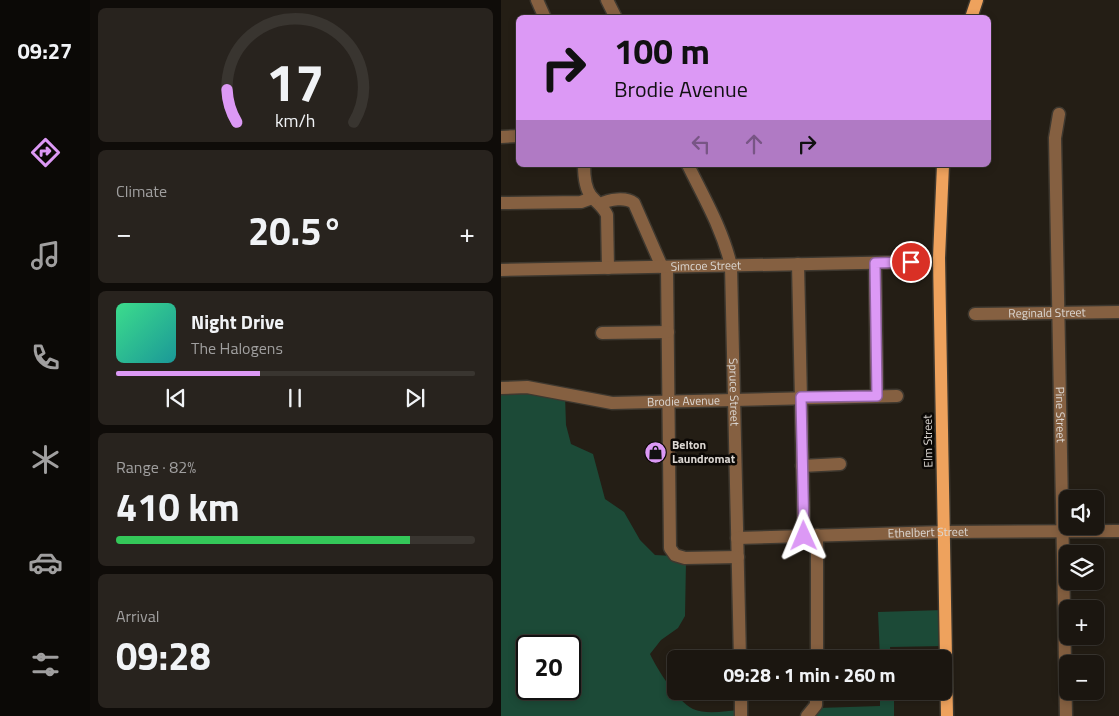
<!DOCTYPE html>
<meta charset="utf-8">
<style>
:root{--surface:#1b1610;--page:#28231e;--text:#f1f3f6;--muted:#a09f9f;--line:#393530;--accent:#dc99f5}
body{margin:0;font-family:"Titillium Web",sans-serif;background:var(--page);color:var(--text);height:100vh;display:flex;flex-direction:column;font-size:19px;white-space:nowrap}
*{box-sizing:border-box;margin:0}
p{font-size:16px;color:var(--muted)}
.icon{flex:none;width:28px;height:28px;fill:none;stroke:currentColor;stroke-width:2;stroke-linecap:round;stroke-linejoin:round}
.map{position:relative;flex:1;overflow:hidden}
.drawer{display:flex;flex-direction:column;gap:8px;padding:8px;background:#0f0c09;width:411px}
.drawer>*{flex:none}
.top-card{position:absolute;left:15px;top:15px;width:475px;height:152px;border-radius:8px;box-shadow:0 2px 8px #0003,0 0 0 1px var(--line);background:#dc99f5;color:#111;overflow:hidden}
.controls{position:absolute;left:558px;top:490px;display:grid;gap:10px}
.controls a{display:grid;place-items:center;width:45px;height:45px;border-radius:8px;background:var(--surface);box-shadow:0 2px 8px #0003,0 0 0 1px var(--line);font-size:25px}
.speed{position:absolute;left:15px;top:635px;display:flex;gap:10px;font-size:25px;font-weight:700;text-align:center}
.speed>*{display:grid;place-content:center;width:65px;height:65px;border-radius:50%;background:var(--surface);box-shadow:0 2px 8px #0003,0 0 0 1px var(--line);line-height:1}
.speed .limit{border:2px solid #111;border-radius:8px;background:#fff;color:#111}
.pin{position:absolute;display:grid;place-items:center;width:42px;height:42px;color:#fff;margin:-21px;border:2px solid #fff;border-radius:50%;box-shadow:0 1px 5px #0007}
.me{position:absolute;width:55px;margin:-28px;rotate:359deg;stroke-linejoin:round;filter:drop-shadow(0 0 4px #0008)}
.turn{display:flex;align-items:center;gap:18px;height:105px;padding:0 15px;font-size:22px}
.turn .icon{width:65px;height:65px;stroke-width:2.5}
.turn b{display:block;font-size:35px;line-height:42px}
.lanes{display:flex;align-items:center;height:48px;padding:0 15px;background:#0003;justify-content:center;gap:25px;direction:ltr}
.lanes .off{opacity:.35}
.big{font-size:38px;font-weight:700;line-height:1.1}
.drawer .widget{flex:1;display:flex;flex-direction:column;justify-content:center;gap:8px;min-width:0;padding:0 18px;border-radius:8px;background:var(--page)}
.drawer .dial{align-items:center;gap:0}
.dial svg{height:130px;overflow:visible;fill:none;stroke:var(--line);stroke-width:7;stroke-linecap:round;text-anchor:middle}
.dial text{fill:var(--text);stroke:none}
.song{display:flex;align-items:center;gap:15px}
.cover{width:60px;height:60px;border-radius:8px;background:linear-gradient(135deg,hsl(150 70% 55%),hsl(180 70% 35%))}
.played{height:5px;border-radius:2px;background:linear-gradient(90deg,var(--accent) 40%,var(--line) 40%)}
.keys{display:flex;justify-content:space-around;direction:ltr}
.heat{display:flex;justify-content:space-between;align-items:center;font-size:28px;direction:ltr}
.charge{height:8px;border-radius:4px;background:linear-gradient(90deg,#34c759 82%,var(--line) 0)}
.trip{position:absolute;left:166px;top:650px;width:285px;height:50px;border-radius:8px;background:var(--surface);box-shadow:0 2px 8px #0003,0 0 0 1px var(--line);font-weight:700;line-height:50px;text-align:center}
main{display:flex;flex:1;min-height:0}
.tabs{display:flex;flex-direction:column;width:90px;justify-content:space-around;align-items:center;background:#0b0906;color:var(--muted)}
.tabs .icon{width:35px;height:35px}
.tabs .current{color:var(--accent)}
.tabs b{font-size:22px;color:var(--text)}
.map>svg:first-child{display:block}
.green{fill:#1c4a37;fill-rule:evenodd}
.lines{fill:none;stroke-linecap:round;stroke-linejoin:round}
.minor-casing{stroke:#3e382f;stroke-width:15}
.major-casing{stroke:#3e382f;stroke-width:15}
.minor{stroke:#856041;stroke-width:12}
.major{stroke:#eea25d;stroke-width:12}
.route-casing{stroke:#8f639f;stroke-width:12}
.route{stroke:#dc99f5;stroke-width:9}
.labels{text-anchor:middle;stroke-width:5;stroke-linejoin:round;paint-order:stroke}
.street-label{font-size:12px;fill:#dcd7d2;stroke:#0b0805}
.poi-label{font-size:12px;font-weight:bold;fill:#dcd7d2;stroke:#0b0805;text-anchor:start}
</style>
<main>
<nav class="tabs">
<b>09:27</b>
<svg class="icon current" aria-label="directions" viewBox="0 0 24 24"><path d="M12 3l9 9-9 9-9-9zM9 14v-3h6M13 9l2 2-2 2"/></svg>
<svg class="icon" aria-label="music" viewBox="0 0 24 24"><path d="M9 18V5l10-2v13"/><circle cx="6" cy="18" r="3"/><circle cx="16" cy="16" r="3"/></svg>
<svg class="icon" aria-label="phone" viewBox="0 0 24 24"><path d="M5 4h4l2 5-3 2q2 4 5 5l2-3 5 2v4C11 20 4 13 5 4z"/></svg>
<svg class="icon" aria-label="climate" viewBox="0 0 24 24"><path d="M12 3v18M4 7l16 10M4 17L20 7"/></svg>
<svg class="icon" aria-label="car" viewBox="0 0 24 24"><path d="M5 17H2v-5l4-1 3-4h7l3 4 3 1v5h-3M9 17h6M6 11h13"/><circle cx="7" cy="17" r="2"/><circle cx="17" cy="17" r="2"/></svg>
<svg class="icon" aria-label="filters" viewBox="0 0 24 24"><path d="M4 7h16M4 17h16"/><circle cx="9" cy="7" r="2"/><circle cx="15" cy="17" r="2"/></svg>
</nav>
<section class="drawer">
<div class="widget dial"><svg viewBox="0 0 100 80">
<path d="M14 69A42 42 0 1 1 86 69"/>
<path d="M14 69A42 42 0 0 1 8 49" stroke="#dc99f5"/>
<text x="50" y="56" font-size="32" font-weight="700">17</text>
<text x="50" y="72" font-size="11">km/h</text>
</svg></div>
<div class="widget"><p>Climate</p>
<div class="heat"><a>−</a><b class="big">20.5°</b><a>+</a></div>
</div>
<div class="widget">
<div class="song"><i class="cover"></i><div><b>Night Drive</b><p>The Halogens</p></div></div>
<div class="played"></div>
<div class="keys"><svg class="icon" aria-label="previous" viewBox="0 0 24 24"><path d="M18 5L8 12l10 7zM5 5v14"/></svg><svg class="icon" aria-label="pause" viewBox="0 0 24 24"><path d="M8 5v14M16 5v14"/></svg><svg class="icon" aria-label="next" viewBox="0 0 24 24"><path d="M6 5l10 7-10 7zM19 5v14"/></svg></div>
</div>
<div class="widget"><p>Range · 82%</p><b class="big">410 km</b><div class="charge"></div></div>
<div class="widget"><p>Arrival</p><b class="big">09:28</b></div>
</section>
<div class="map">
<svg width="618" height="716" viewBox="0 0 618 716">
<rect width="100%" height="100%" fill="#241e15"/>
<path class="green" d="M 0,389 L 64,395 L 65,425 L 70,444 L 92,454 L 104,499 L 123,512 L 139,540 L 154,555 L 172,556 L 185,561 L 184,616 L 177,628 L 160,640 L 149,654 C 156,669 176,701 192,709 C 205,715 225,711 239,710 L 239,716 L 0,716 ZM 26,646 L 69,646 L 69,689 L 26,689 Z
M 443,610 L 444,646 L 389,647 L 390,659 L 379,659 L 377,612 Z
M 379,691 L 393,691 L 393,716 L 308,716 L 317,708 L 379,706 Z"/>
<g class="lines">
<defs>
<g id="minor">
<path d="M 36,0 L 44,18"/>
<path d="M 106,0 L 115,18"/>
<path id="s1" d="M 558,114 L 554,138 L 565,716"/>
<path d="M 0,137 L 18,136"/>
<path d="M 83,165 C 83,175 84,188 90,196 C 96,203 102,206 106,215 L 107,268"/>
<path id="s2" d="M 187,165 C 203,198 222,230 230,266 L 239,659"/>
<path d="M 0,203 L 80,202 L 91,198"/>
<path d="M 100,204 C 108,199 125,197 133,203 L 161,267"/>
<path d="M 374,263 L 376,396"/>
<path d="M 297,264 L 303,536"/>
<path d="M 166,267 L 169,548 L 174,555 L 184,558 L 237,557"/>
<path id="s3" d="M 0,270 L 410,262"/>
<path id="s4" d="M 474,314 L 618,312"/>
<path d="M 101,333 L 167,332"/>
<path id="s5" d="M 0,388 L 26,387 L 111,403 L 396,396"/>
<path d="M 301,466 L 339,464"/>
<path id="s6" d="M 236,538 L 442,532 L 618,531"/>
<path d="M 316,659 L 316,535"/>
<path d="M 240,691 L 240,716"/>
<path d="M 306,716 L 315,705 L 315,691"/>
</g>
<path id="major" d="M 470,18 L 476,0
M 442,165 L 438,258 L 446,716"/>
</defs>
<use href="#minor" class="minor-casing"/>
<use href="#major" class="major-casing"/>
<use href="#minor" class="minor"/>
<use href="#major" class="major"/>
</g>
<g class="lines">
<defs>
<path id="route" d="M 303,536 L 300,397 L 376,396 L 374,263 L 410,262"/>
</defs>
<use href="#route" class="route-casing"/>
<use href="#route" class="route"/>
</g>
<defs>
<symbol id="shop-disc" viewBox="-11 -11 22 22"><circle r="9.5" fill="#dc99f5" stroke="#0b0805"/><path d="M-5-2.5h2.3a2.7 3.5 0 0 1 5.4 0H5L5.5 6h-11ZM-1.5-2.5h3a1.5 2.3 0 0 0-3 0Z" fill="#111"/></symbol>
</defs>
<g fill-rule="evenodd">
<use href="#shop-disc" x="142" y="440" width="25" height="25"/>
</g>
<g class="labels">
<g class="street-label">
<text dy="4" stroke="none"><textPath href="#s3" startOffset="205">Simcoe Street</textPath></text>
<text dy="4" stroke="none"><textPath href="#s4" startOffset="72">Reginald Street</textPath></text>
<text dy="4" stroke="none"><textPath href="#s2" startOffset="236">Spruce Street</textPath></text>
<text dy="4" stroke="none"><textPath href="#s5" startOffset="184">Brodie Avenue</textPath></text>
<text dy="4" stroke="none"><textPath href="#s1" startOffset="301">Pine Street</textPath></text>
<text transform="translate(427 441) rotate(-91)" y="4">Elm Street</text>
<text dy="4" stroke="none"><textPath href="#s6" startOffset="191">Ethelbert Street</textPath></text>
</g>
<g class="poi-label">
<text x="171" y="449">Belton<tspan x="171" dy="14">Laundromat</tspan></text>
</g>
</g>
</svg>
<div class="controls">
<a><svg class="icon" aria-label="sound" viewBox="0 0 24 24"><path d="M4 9h4l5-4v14l-5-4H4zM17 9q2 3 0 6"/></svg></a>
<a><svg class="icon" aria-label="layers" viewBox="0 0 24 24"><path d="M12 4l9 5-9 5-9-5zM3 14l9 5 9-5"/></svg></a>
<a>+</a>
<a>−</a>
</div>
<div class="speed"><div class="limit">20</div></div>
<div class="pin" style="left:410px;top:262px;background:#d93025"><svg class="icon" aria-label="arrive" viewBox="0 0 24 24"><path d="M6 21V4h12l-3 4 3 4H6"/></svg></div>
<svg class="me" style="left:303px;top:536px" viewBox="-20 -20 40 40"><path d="M0-17L14 15 0 8-14 15z" fill="#dc99f5" stroke="#fff" stroke-width="4"/></svg>
<div class="trip">09:28 · 1 min · 260 m</div>
<div class="top-card">
<div class="turn"><svg class="icon" aria-label="right" viewBox="0 0 24 24"><path d="M7 20v-9h11M14 6l5 5-5 5"/></svg><div><b>100 m</b>Brodie Avenue</div></div>
<div class="lanes"><svg class="icon off" aria-label="left" viewBox="0 0 24 24"><path d="M17 20v-9H6M10 6l-5 5 5 5"/></svg><svg class="icon off" aria-label="ahead" viewBox="0 0 24 24"><path d="M12 20V5M6 11l6-6 6 6"/></svg><svg class="icon" aria-label="right" viewBox="0 0 24 24"><path d="M7 20v-9h11M14 6l5 5-5 5"/></svg></div>
</div>
</div>
</main>
